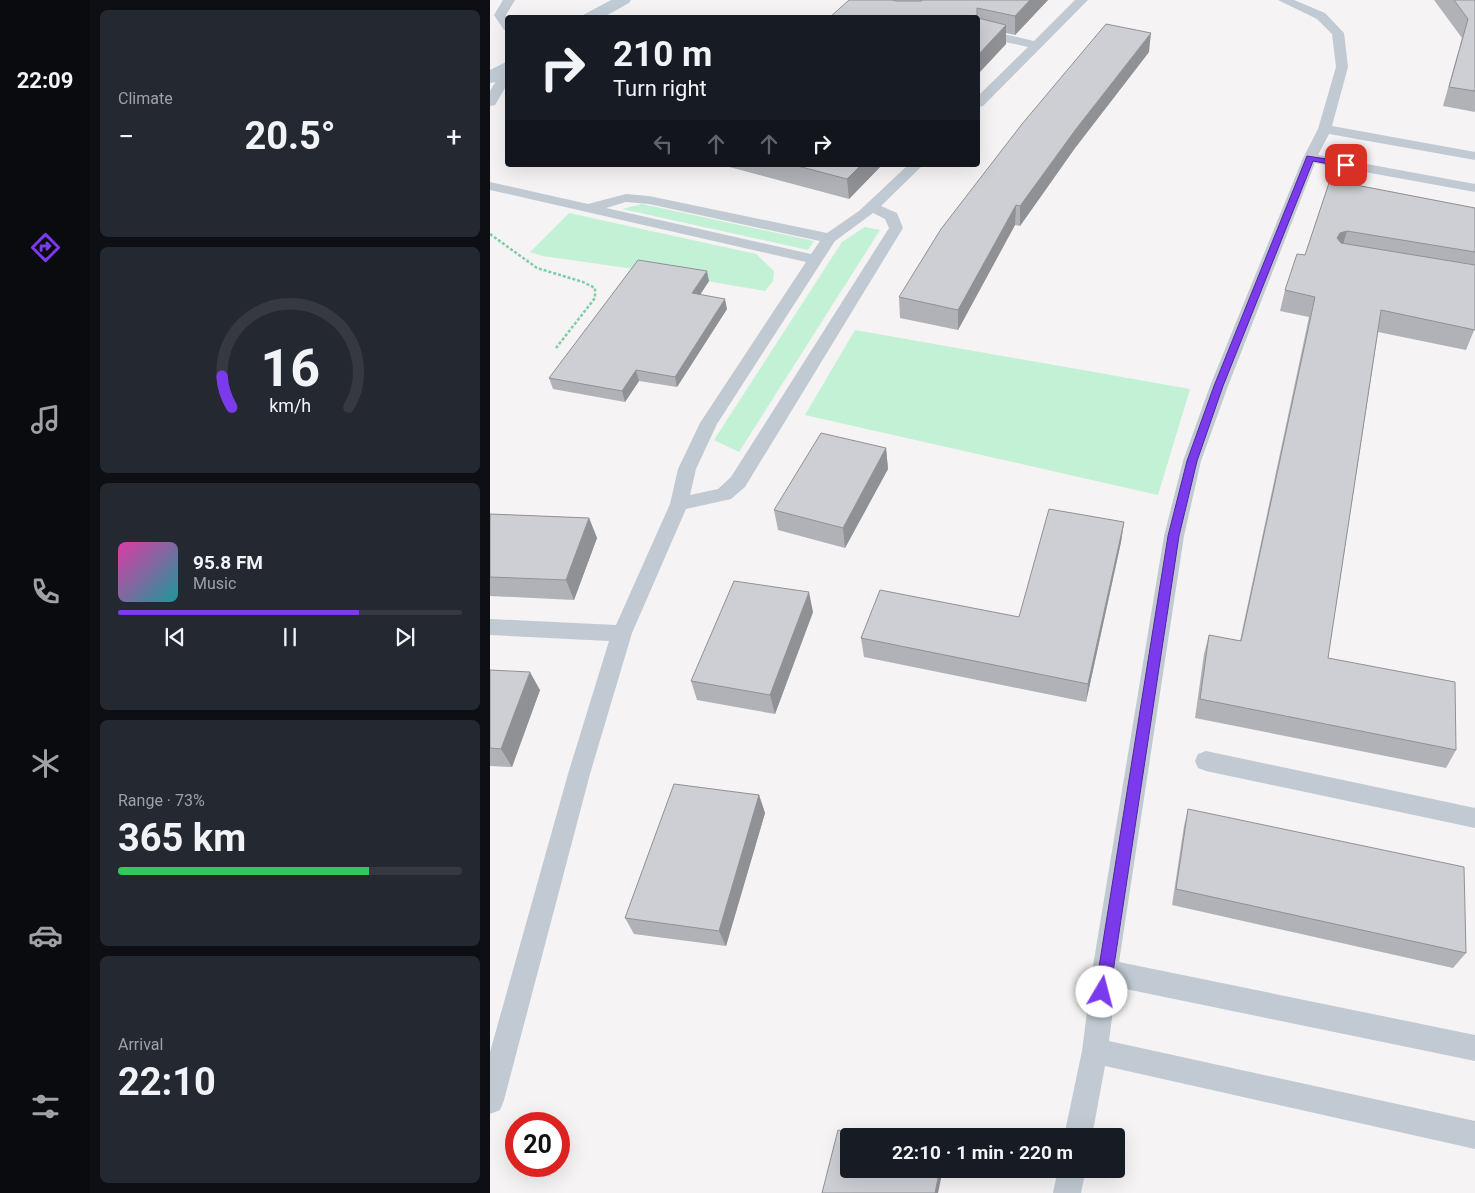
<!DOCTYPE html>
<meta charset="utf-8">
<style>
:root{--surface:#171b24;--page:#242831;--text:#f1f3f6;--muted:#9ea1a6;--line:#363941;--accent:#7c3aed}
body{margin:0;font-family:Roboto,sans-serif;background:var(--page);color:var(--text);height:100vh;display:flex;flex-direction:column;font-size:19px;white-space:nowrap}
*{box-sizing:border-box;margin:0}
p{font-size:16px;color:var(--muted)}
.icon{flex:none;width:28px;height:28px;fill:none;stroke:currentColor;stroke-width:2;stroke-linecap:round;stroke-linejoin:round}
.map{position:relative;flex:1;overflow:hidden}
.details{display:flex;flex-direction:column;gap:10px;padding:10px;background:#0d0f14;width:400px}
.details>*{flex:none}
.banner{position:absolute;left:15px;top:15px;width:475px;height:152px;border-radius:5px;box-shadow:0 5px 20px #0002;background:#171b24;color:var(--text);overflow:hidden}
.speed{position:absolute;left:15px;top:1112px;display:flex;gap:10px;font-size:25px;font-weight:700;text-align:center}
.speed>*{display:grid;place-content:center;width:65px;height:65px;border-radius:50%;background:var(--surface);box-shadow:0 5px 20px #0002;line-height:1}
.speed .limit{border:8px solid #d22;background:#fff;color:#111}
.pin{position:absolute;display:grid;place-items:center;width:42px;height:42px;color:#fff;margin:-21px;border-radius:10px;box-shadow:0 2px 8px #0006}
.me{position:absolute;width:55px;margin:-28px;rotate:8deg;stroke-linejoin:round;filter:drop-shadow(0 0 4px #0008)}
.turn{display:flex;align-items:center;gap:18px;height:105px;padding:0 25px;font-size:22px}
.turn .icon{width:65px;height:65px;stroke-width:2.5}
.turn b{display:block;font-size:35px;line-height:42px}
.lanes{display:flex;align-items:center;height:48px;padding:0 25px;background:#0003;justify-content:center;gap:25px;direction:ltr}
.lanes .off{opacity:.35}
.big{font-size:38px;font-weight:700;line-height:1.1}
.details .tile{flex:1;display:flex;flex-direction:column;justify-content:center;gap:8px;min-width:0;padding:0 18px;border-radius:8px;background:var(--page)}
.details .dial{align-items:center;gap:0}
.dial svg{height:130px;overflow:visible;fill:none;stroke:var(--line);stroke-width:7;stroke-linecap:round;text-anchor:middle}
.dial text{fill:var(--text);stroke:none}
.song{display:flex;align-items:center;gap:15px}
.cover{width:60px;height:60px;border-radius:8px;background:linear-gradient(135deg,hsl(320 70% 55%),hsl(180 70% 35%))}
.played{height:5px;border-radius:2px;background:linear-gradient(90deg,var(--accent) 70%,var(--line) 70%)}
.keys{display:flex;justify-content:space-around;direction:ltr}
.heat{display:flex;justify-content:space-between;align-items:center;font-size:28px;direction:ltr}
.charge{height:8px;border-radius:4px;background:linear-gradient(90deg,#34c759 73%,var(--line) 0)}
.trip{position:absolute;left:350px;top:1128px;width:285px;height:50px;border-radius:5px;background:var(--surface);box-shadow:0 5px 20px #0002;font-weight:700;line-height:50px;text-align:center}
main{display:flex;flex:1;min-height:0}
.tab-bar{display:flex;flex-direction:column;width:90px;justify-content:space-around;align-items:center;background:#090b0e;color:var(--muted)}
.tab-bar .icon{width:35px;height:35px}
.tab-bar .on{color:var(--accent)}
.tab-bar b{font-size:22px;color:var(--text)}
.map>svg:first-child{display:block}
.green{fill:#c3f1d5}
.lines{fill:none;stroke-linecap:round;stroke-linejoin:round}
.path{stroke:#7ad0a6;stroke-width:2.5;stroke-dasharray:3 2;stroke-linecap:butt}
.service{fill:#c1cad2;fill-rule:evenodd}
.secondary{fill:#c1cbd6;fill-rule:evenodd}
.wall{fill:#b0b2b7}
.shaded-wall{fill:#909195}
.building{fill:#cdcfd5;stroke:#909195}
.route{fill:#7c3aed;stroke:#51269a}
</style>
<main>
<nav class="tab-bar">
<b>22:09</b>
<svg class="icon on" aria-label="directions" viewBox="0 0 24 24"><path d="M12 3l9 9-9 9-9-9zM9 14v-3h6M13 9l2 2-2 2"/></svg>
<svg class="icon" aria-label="music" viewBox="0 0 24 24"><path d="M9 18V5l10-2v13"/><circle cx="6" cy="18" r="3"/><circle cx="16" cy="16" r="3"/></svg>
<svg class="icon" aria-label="phone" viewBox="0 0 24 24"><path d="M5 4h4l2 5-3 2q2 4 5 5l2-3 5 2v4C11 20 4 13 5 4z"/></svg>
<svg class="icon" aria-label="climate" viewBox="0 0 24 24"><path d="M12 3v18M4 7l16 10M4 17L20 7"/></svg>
<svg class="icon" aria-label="car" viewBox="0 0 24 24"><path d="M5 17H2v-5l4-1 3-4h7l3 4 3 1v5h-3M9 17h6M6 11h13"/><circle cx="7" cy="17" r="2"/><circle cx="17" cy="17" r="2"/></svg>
<svg class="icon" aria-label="filters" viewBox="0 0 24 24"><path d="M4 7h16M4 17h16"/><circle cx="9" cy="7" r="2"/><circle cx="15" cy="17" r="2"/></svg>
</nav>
<section class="details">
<div class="tile"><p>Climate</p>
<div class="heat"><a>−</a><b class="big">20.5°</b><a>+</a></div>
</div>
<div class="tile dial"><svg viewBox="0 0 100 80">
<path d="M14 69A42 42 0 1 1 86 69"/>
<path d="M14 69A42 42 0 0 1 8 50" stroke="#7c3aed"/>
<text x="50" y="56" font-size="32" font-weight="700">16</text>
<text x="50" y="72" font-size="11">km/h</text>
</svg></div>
<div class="tile">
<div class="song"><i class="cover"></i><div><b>95.8 FM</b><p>Music</p></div></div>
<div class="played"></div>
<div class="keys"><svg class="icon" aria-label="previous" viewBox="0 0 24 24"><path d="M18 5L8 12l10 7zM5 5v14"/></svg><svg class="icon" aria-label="pause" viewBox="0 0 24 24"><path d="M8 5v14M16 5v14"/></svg><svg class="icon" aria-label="next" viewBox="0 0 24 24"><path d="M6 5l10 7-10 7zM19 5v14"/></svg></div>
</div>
<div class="tile"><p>Range · 73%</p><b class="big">365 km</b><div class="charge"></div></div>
<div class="tile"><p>Arrival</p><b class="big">22:10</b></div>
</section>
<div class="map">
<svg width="985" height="1193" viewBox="0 0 985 1193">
<rect width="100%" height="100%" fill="#f5f3f3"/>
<path class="green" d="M 152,204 L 324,241 L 318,250 L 132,209 Z
M 79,213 L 266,254 L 284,271 L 283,281 L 275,291 L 151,270 L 53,256 L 40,252 Z
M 375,227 L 390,230 L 249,452 L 224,440 L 352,242 Z
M 365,330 L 700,389 L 668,495 L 315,415 Z"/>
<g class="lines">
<path class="path" d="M 0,234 L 47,268 L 93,282 L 105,288 L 105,298 L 66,348"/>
<path class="service" d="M 13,0 L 25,0 L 16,15 L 18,30 L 14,30 L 4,15 Z
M 585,0 L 598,0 L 493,106 L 488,107 L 488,96 L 538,47 L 488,36 L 488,28 L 544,41 Z
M 788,0 L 804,0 L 835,13 L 854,33 L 858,67 L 842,126 L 985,152 L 985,160 L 839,134 L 828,155 L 985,184 L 985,192 L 825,163 L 738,386 L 711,461 L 694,536 L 629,962 L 985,1035 L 985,1061 L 626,987 L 619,1041 L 985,1121 L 985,1149 L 615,1066 L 602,1136 L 574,1136 L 592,1051 L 602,972 L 674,536 L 693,461 L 720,386 L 813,158 L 828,129 L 846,67 L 842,34 L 827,19 Z
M 18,67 L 18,83 L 5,105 L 0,106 L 0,91 L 14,68 Z
M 418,165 L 433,165 L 391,206 L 407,213 L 413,228 L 255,487 L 241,499 L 196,509 L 142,633 L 100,774 L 14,1100 L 10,1110 L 0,1114 L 0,1052 L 78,774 L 119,641 L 0,635 L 0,619 L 126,625 L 180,504 L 188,469 L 210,423 L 316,262 L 0,190 L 0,182 L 98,204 L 136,194 L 159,196 L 337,233 L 369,211 ZM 136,202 L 159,204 L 330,241 L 321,254 L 116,208 ZM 383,213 L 395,219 L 399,228 L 241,477 L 228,489 L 200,495 L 206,469 L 227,424 L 345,241 Z
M 716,751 L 985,808 L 985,828 L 716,771 L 708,768 L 705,761 L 708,754 Z
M 568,1169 L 596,1169 L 591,1193 L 563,1193 Z"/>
<path class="secondary" d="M 121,0 L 141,0 L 139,3 L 112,18 L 91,18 L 93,15 Z
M 18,61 L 18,74 L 6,82 L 0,83 L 0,70 Z"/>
</g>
<path class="wall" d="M 359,0 L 558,0 L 525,35 L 516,33 L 516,44 L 488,74 L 488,18 Z
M 944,0 L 985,0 L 985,112 L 953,106 L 972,38 Z
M 659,52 L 585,148 L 530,226 L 525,225 L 468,330 L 410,318 L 409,297 Z
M 232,165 L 392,165 L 359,199 Z
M 840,180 L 985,208 L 985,328 L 976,350 L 888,332 L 838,658 L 966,750 L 956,768 L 705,718 L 714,654 L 719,635 L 750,641 L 819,317 L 790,311 L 795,290 L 815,255 Z
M 219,281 L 210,295 L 237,309 L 187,387 L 149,381 L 135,402 L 63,389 L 59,378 Z
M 396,448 L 398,469 L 355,548 L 288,530 L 284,510 Z
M 0,514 L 99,518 L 107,538 L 84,600 L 0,596 Z
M 634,522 L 631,542 L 596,702 L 374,657 L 371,638 L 529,617 Z
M 323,612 L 285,714 L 207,700 L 201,681 Z
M 0,670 L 50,690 L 22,767 L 0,766 Z
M 269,795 L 275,813 L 236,946 L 144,934 L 135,918 Z
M 698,809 L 976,953 L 963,968 L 682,905 L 694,826 Z"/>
<path class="shaded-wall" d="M 540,0 L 558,0 L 525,35 L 525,16 Z
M 516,25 L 516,44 L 488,74 L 488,55 Z
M 661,33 L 659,52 L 585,148 L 530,226 L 530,206 L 586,129 Z
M 371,165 L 392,165 L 359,199 L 357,179 Z
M 526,205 L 525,225 L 468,330 L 468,310 Z
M 857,231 L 851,251 L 847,238 L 850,233 Z
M 217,271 L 219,281 L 204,304 L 202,293 Z
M 235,299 L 237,309 L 187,387 L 185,377 Z
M 146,370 L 149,381 L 135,402 L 132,391 Z
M 396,448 L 398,469 L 355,548 L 353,528 Z
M 99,518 L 107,538 L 84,600 L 76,580 Z
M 634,522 L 631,542 L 596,702 L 598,684 Z
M 319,592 L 323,612 L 285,714 L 280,695 Z
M 40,672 L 50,690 L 22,767 L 11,749 Z
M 269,795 L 275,813 L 236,946 L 229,931 Z
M 450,1169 L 453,1169 L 448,1193 L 445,1193 Z"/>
<path class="building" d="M 359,0 L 402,0 L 406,1 L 432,1 L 431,0 L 540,0 L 525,16 L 487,8 L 487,18 L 339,18 Z
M 964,0 L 985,0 L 985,91 L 959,87 L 978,19 Z
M 488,18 L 516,25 L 488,55 Z
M 616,24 L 661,33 L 586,129 L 530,206 L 526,205 L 468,310 L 409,297 L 451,229 L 532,124 Z
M 304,165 L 371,165 L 357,179 Z
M 840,180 L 985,208 L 985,252 L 857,231 L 850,233 L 847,238 L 851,243 L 985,265 L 985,330 L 891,310 L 838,658 L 965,682 L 966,750 L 710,699 L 719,635 L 751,641 L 825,297 L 795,290 L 807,254 L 815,255 Z
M 148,260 L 217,271 L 202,293 L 235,299 L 185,377 L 146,370 L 132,391 L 59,378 Z
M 331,433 L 396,448 L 353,528 L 284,510 Z
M 559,509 L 634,522 L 598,684 L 371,638 L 390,590 L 529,617 Z
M 0,514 L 99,518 L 76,580 L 0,577 Z
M 244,581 L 319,592 L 280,695 L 201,681 Z
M 0,670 L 40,672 L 11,749 L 0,748 Z
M 184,784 L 269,795 L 229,931 L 135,918 Z
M 698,809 L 974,867 L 976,953 L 686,889 Z
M 348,1130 L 378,1136 L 359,1136 L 359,1169 L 450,1169 L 445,1193 L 332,1193 Z"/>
<path class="route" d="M 817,156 L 856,162 L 860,165 L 856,167 L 823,161 L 733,386 L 707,461 L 689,536 L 620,992 L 618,997 L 612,999 L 607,997 L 605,992 L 678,536 L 697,461 L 724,386 Z"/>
</svg>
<div class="speed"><div class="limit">20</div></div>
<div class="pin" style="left:856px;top:165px;background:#d93025"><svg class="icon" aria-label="arrive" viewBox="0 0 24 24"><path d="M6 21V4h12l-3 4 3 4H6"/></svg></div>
<svg class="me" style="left:612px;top:992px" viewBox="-20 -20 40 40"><circle r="19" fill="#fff"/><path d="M0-13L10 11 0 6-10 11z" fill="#7c3aed"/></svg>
<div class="trip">22:10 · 1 min · 220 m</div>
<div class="banner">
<div class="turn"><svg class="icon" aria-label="right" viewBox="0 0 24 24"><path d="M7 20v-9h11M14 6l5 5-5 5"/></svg><div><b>210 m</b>Turn right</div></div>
<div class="lanes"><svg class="icon off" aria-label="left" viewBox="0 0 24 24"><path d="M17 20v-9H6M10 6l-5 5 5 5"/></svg><svg class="icon off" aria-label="ahead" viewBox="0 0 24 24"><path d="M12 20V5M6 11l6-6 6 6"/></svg><svg class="icon off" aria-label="ahead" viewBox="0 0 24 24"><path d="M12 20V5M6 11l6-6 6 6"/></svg><svg class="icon" aria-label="right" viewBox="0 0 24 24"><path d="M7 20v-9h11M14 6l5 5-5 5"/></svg></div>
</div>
</div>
</main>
